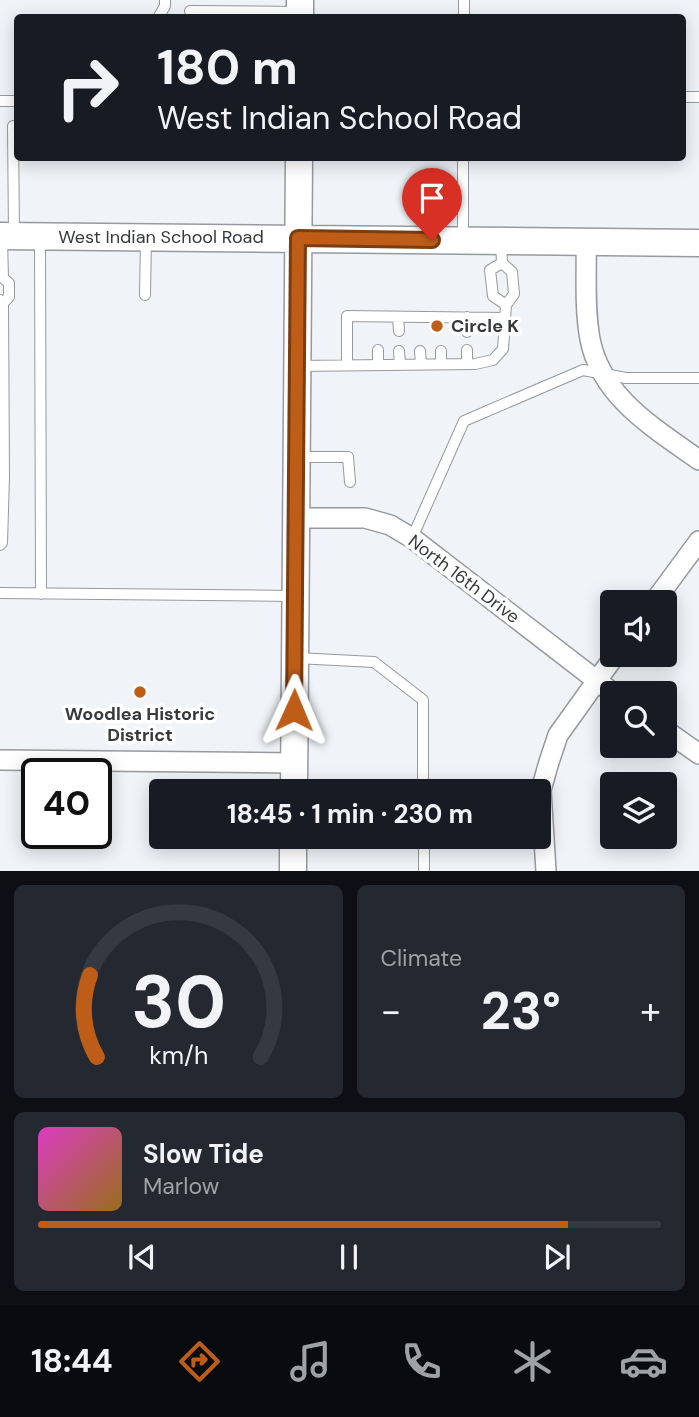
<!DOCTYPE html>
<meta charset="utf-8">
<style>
:root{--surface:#171b24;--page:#242831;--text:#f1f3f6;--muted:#9ea1a6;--line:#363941;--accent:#bd5d18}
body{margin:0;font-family:"DM Sans",sans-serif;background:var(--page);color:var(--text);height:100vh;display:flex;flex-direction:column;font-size:26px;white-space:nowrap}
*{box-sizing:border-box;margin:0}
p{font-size:23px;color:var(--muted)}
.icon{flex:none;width:38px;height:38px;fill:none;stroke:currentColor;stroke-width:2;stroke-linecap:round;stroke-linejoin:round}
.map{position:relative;height:871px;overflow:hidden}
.drawer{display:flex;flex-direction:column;gap:14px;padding:14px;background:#0d0f14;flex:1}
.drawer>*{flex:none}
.top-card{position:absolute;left:14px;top:14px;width:672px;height:147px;border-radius:7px;box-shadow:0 4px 18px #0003;background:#171b24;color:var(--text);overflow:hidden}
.tools{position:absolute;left:600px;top:590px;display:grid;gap:14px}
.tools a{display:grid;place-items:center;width:77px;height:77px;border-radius:7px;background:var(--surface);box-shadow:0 4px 18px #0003;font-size:35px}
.speed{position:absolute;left:21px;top:758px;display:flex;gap:14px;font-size:35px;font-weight:700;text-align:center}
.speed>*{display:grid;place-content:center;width:91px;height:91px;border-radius:50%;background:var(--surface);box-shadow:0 4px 18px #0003;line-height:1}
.speed .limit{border:4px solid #111;border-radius:10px;background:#fff;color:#111}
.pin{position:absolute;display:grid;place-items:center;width:60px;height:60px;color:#fff;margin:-72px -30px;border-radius:50% 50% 50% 0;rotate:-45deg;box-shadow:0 0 7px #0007}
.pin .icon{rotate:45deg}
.me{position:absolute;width:77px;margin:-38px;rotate:1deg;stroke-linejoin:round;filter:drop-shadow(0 0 5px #0008)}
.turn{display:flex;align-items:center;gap:24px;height:147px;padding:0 28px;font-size:32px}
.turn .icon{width:91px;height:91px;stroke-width:2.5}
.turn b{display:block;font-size:49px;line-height:60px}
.big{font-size:52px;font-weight:700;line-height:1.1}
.drawer .tile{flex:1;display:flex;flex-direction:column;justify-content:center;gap:10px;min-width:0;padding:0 24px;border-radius:10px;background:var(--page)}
.drawer .dial{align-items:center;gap:0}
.dial svg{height:182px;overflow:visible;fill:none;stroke:var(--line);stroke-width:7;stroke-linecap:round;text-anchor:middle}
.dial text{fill:var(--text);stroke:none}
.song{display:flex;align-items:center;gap:21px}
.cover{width:84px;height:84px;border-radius:10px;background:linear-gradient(135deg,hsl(310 70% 55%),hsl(40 70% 35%))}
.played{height:7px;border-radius:4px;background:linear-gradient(90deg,var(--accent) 85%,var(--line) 85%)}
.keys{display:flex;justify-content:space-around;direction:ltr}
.heat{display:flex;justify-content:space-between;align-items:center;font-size:38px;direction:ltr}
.drawer .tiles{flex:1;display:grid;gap:14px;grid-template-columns:1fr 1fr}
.tile:last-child{grid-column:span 2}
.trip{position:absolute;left:149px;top:779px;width:402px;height:70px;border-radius:7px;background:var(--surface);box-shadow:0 4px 18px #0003;font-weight:700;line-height:70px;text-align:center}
.tab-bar{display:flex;height:112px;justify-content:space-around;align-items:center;background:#090b0e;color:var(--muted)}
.tab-bar .icon{width:49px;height:49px}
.tab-bar .current{color:var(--accent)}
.tab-bar b{font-size:32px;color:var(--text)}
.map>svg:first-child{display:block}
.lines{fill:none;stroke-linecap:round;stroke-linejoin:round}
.lane-casing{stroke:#96999e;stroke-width:12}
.street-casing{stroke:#96999e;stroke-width:22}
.secondary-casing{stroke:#96999e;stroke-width:29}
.lane{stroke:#fff;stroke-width:10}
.street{stroke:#fff;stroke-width:19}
.secondary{stroke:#fff;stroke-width:26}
.route-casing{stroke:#7b3c10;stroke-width:18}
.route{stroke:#bd5d18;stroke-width:12}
.poi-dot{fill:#bd5d18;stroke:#fff;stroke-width:2.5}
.labels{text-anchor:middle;stroke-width:7;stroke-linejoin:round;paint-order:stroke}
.street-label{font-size:18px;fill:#37393b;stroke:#fff}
.poi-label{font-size:18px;font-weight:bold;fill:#37393b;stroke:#fff;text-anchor:start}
</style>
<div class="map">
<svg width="699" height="871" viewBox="0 0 699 871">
<rect width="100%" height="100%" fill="#f0f4f9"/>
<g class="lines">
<defs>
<path id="lane" d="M 464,0 L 464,18
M 190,11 L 300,12
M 158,18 L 165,6 L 165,0
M 682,97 L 699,97
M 0,101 L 18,101
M 13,126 L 14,236
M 40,237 L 41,594
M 463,240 L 463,158
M 502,263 L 490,270 L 493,296 L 506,305
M 145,295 L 146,237
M 0,300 L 3,303 L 9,297 L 9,283 L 3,278 L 2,239
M 398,317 L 399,331
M 467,317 L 467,332
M 378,350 L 378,365
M 467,350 L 467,364
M 399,351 L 400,365
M 420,351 L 421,364
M 441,351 L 441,364
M 347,365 L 347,316 L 505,318
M 297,366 L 475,364 L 493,360 L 503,349 L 506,305 L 514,294 L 512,272 L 502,263 L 501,243
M 297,457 L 348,457 L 350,482
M 412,538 L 464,421 L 583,370 L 626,378 L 699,378
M 0,545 L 2,543 L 4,477 L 3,303
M 0,593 L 293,596
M 296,658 L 374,662 L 423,700 L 423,791
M 424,836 L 424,871"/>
<path id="street" d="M 586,241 C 587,273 584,307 590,339 C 601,397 654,428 699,460
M 296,518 L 365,518 L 390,525 L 412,538 L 613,693
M 654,602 L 699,541
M 665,730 L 699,754
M 0,760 L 294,763
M 546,871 L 541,790 L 549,762 L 558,735 L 616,654"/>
<path id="secondary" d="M 300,18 L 300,0
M 0,236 L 699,243
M 294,791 L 299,158
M 293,871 L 293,836"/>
</defs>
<use href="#lane" class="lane-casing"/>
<use href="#street" class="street-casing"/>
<use href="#secondary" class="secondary-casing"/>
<use href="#lane" class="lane"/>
<use href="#street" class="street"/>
<use href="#secondary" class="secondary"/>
</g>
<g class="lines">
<defs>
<path id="route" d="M 294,710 L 298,238 L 432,240"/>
</defs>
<use href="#route" class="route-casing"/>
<use href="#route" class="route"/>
</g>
<g class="poi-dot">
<circle cx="437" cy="326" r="7"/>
<circle cx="140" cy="692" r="7"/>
</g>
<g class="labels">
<g class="street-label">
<text x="161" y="243">West Indian School Road</text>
<text transform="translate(464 579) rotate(37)" y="6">North 16th Drive</text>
</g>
<g class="poi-label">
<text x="451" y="332">Circle K</text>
<text x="140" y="720" text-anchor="middle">Woodlea Historic<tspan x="140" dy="21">District</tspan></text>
</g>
</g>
</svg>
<div class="tools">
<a><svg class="icon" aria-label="sound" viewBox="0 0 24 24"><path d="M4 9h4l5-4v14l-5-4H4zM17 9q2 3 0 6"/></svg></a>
<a><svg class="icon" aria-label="search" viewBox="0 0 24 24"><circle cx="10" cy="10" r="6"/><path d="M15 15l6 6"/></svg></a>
<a><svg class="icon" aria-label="layers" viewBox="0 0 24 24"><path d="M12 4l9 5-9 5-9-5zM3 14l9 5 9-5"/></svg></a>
</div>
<div class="speed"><div class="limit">40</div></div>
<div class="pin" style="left:432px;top:240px;background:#d93025"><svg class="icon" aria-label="arrive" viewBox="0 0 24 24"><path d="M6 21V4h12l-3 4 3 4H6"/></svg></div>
<svg class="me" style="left:294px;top:710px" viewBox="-20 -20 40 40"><path d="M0-17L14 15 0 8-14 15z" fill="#bd5d18" stroke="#fff" stroke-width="4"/></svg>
<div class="trip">18:45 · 1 min · 230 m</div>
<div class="top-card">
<div class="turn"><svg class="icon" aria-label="right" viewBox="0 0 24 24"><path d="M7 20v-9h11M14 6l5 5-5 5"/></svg><div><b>180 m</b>West Indian School Road</div></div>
</div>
</div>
<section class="drawer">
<div class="tiles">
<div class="tile dial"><svg viewBox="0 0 100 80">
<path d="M14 69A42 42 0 1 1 86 69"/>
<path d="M14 69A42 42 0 0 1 11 33" stroke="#bd5d18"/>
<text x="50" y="56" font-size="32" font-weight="700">30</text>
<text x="50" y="72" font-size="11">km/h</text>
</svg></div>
<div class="tile"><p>Climate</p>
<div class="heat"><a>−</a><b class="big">23°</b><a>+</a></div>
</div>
<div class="tile">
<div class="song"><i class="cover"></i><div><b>Slow Tide</b><p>Marlow</p></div></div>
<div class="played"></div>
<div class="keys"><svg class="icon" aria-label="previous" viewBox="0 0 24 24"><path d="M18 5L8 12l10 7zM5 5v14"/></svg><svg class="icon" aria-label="pause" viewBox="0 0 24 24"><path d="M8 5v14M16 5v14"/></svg><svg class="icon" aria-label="next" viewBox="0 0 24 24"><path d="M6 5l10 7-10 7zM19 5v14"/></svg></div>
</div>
</div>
</section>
<nav class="tab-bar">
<b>18:44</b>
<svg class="icon current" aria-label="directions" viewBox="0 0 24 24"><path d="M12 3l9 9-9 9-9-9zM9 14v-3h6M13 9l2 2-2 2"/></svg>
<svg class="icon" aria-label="music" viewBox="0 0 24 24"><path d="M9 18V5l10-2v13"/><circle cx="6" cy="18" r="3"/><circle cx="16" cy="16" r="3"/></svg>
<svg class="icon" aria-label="phone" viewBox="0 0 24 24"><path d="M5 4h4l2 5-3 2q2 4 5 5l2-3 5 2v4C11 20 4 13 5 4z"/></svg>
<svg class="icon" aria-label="climate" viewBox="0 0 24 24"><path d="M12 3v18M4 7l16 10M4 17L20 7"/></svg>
<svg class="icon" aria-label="car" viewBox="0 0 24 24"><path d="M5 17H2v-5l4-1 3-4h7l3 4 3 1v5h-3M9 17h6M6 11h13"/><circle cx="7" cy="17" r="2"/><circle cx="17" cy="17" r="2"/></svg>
</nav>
